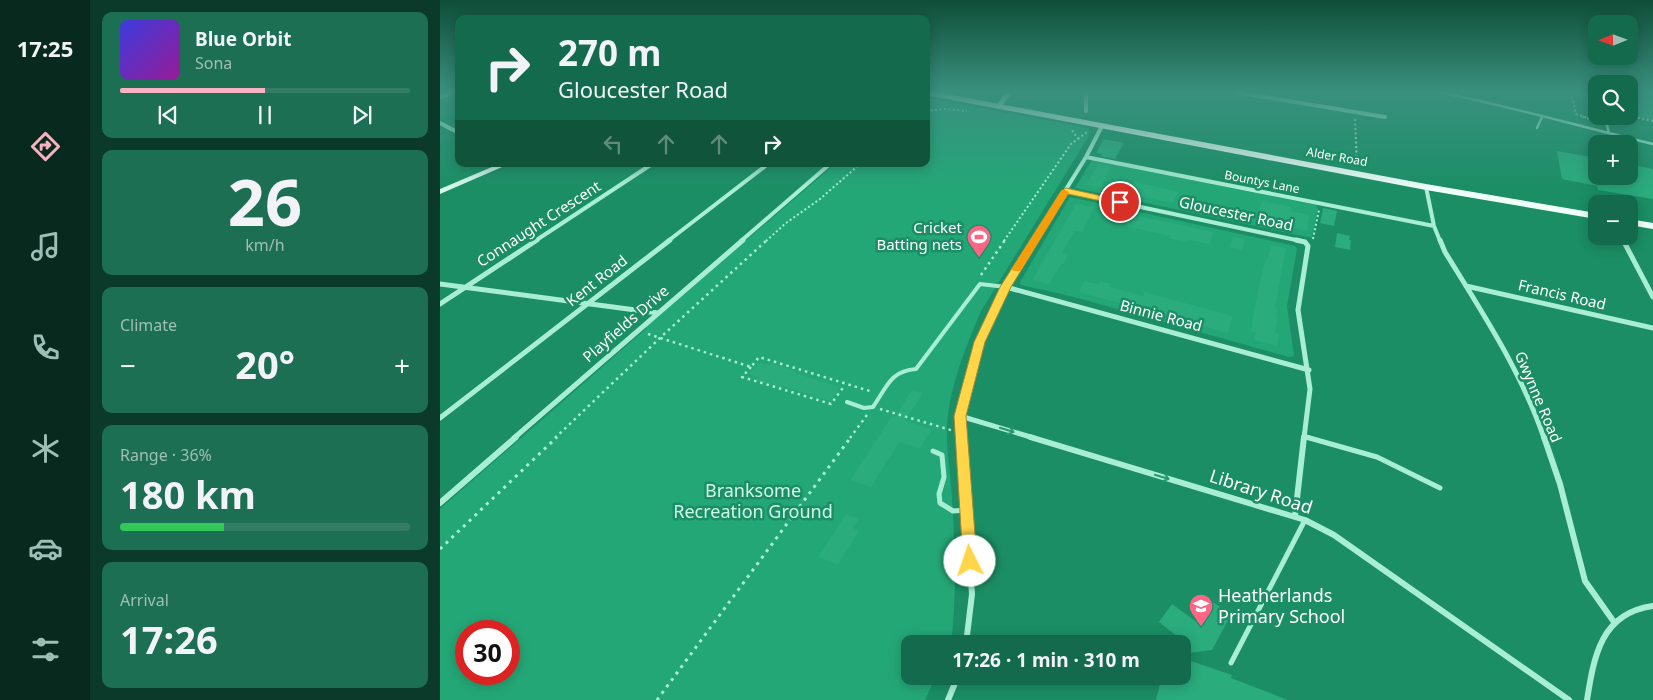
<!DOCTYPE html>
<meta charset="utf-8">
<style>
:root{--surface:#146a4c;--page:#1d6f53;--text:#f1f3f6;--muted:#9dbfb5;--line:#337d64;--accent:#f7b3c3}
body{margin:0;font-family:"Noto Sans",sans-serif;background:var(--page);color:var(--text);height:100vh;display:flex;flex-direction:column;font-size:19px;white-space:nowrap}
*{box-sizing:border-box;margin:0}
p{font-size:16px;color:var(--muted)}
.icon{flex:none;width:28px;height:28px;fill:none;stroke:currentColor;stroke-width:2;stroke-linecap:round;stroke-linejoin:round}
.map{position:relative;flex:1;overflow:hidden}
.panel{display:flex;flex-direction:column;gap:12px;padding:12px;background:#0b3a2a;width:350px}
.panel>*{flex:none}
.banner{position:absolute;left:15px;top:15px;width:475px;height:152px;border-radius:10px;box-shadow:0 2px 12px #0003;background:#146a4c;color:var(--text);overflow:hidden}
.needle{width:32px;rotate:269deg}
.fabs{position:absolute;left:1148px;top:15px;display:grid;gap:10px}
.fabs a{display:grid;place-items:center;width:50px;height:50px;border-radius:10px;background:var(--surface);box-shadow:0 2px 12px #0003;font-size:25px}
.speed{position:absolute;left:15px;top:620px;display:flex;gap:10px;font-size:25px;font-weight:700;text-align:center}
.speed>*{display:grid;place-content:center;width:65px;height:65px;border-radius:50%;background:var(--surface);box-shadow:0 2px 12px #0003;line-height:1}
.speed .limit{border:8px solid #d22;background:#fff;color:#111}
.pin{position:absolute;display:grid;place-items:center;width:42px;height:42px;color:#fff;margin:-21px;border:2px solid #fff;border-radius:50%;box-shadow:0 1px 5px #0007}
.me{position:absolute;width:55px;margin:-28px;rotate:356deg;stroke-linejoin:round;filter:drop-shadow(0 0 4px #0008)}
.turn{display:flex;align-items:center;gap:18px;height:105px;padding:0 20px;font-size:22px}
.turn .icon{width:65px;height:65px;stroke-width:2.5}
.turn b{display:block;font-size:35px;line-height:42px}
.lanes{display:flex;align-items:center;height:48px;padding:0 20px;background:#0003;justify-content:center;gap:25px;direction:ltr}
.lanes .off{opacity:.35}
.big{font-size:38px;font-weight:700;line-height:1.1}
.panel .tile{flex:1;display:flex;flex-direction:column;justify-content:center;gap:8px;min-width:0;padding:0 18px;border-radius:10px;background:var(--page)}
.panel .dial{align-items:center;gap:0}
.dial b{font-size:65px;line-height:1}
.song{display:flex;align-items:center;gap:15px}
.cover{width:60px;height:60px;border-radius:8px;background:linear-gradient(135deg,hsl(240 70% 55%),hsl(300 70% 35%))}
.played{height:5px;border-radius:2px;background:linear-gradient(90deg,var(--accent) 50%,var(--line) 50%)}
.keys{display:flex;justify-content:space-around;direction:ltr}
.heat{display:flex;justify-content:space-between;align-items:center;font-size:28px;direction:ltr}
.charge{height:8px;border-radius:4px;background:linear-gradient(90deg,#34c759 36%,var(--line) 0)}
.trip{position:absolute;left:461px;top:635px;width:290px;height:50px;border-radius:10px;background:var(--surface);box-shadow:0 2px 12px #0003;font-weight:700;line-height:50px;text-align:center}
main{display:flex;flex:1;min-height:0}
.tabs{display:flex;flex-direction:column;width:90px;justify-content:space-around;align-items:center;background:#082a1e;color:var(--muted)}
.tabs .icon{width:35px;height:35px}
.tabs .on{color:var(--accent)}
.tabs b{font-size:22px;color:var(--text)}
.map>svg:first-child{display:block}
.green{fill:#24a777;fill-rule:evenodd}
.building{fill:#2aac7d}
.lines{fill:none;stroke-linecap:round;stroke-linejoin:round}
.path-far2{stroke:#a8eed4;stroke-width:2;stroke-dasharray:2 2.5;stroke-linecap:butt}
.path-far1{stroke:#a8eed4;stroke-width:2.5;stroke-dasharray:2.5 4;stroke-linecap:butt}
.path{stroke:#a8eed4;stroke-width:3;stroke-dasharray:3 5;stroke-linecap:butt}
.lane-far2{stroke:#a8eed4;stroke-width:2.5}
.lane-far1{stroke:#a8eed4;stroke-width:4}
.lane{stroke:#a8eed4;stroke-width:5}
.street-far2{stroke:#a8eed4;stroke-width:4}
.street-far1{stroke:#a8eed4;stroke-width:5}
.street{stroke:#a8eed4;stroke-width:6}
.secondary{fill:#d5faed;fill-rule:evenodd}
.primary{fill:#effffa;fill-rule:evenodd}
.oneway{stroke:#299870}
.route{fill:#ffd54a;stroke:#a68a30}
.slow{fill:#f59e0b}
.labels{text-anchor:middle;stroke-width:5;stroke-linejoin:round;paint-order:stroke}
.far-street-label{font-size:12px;fill:#fff;stroke:#1b8e65}
.street-label{font-size:15px;fill:#fff;stroke:#1b8e65}
.poi-label{font-size:15px;fill:#fff;stroke:#1b8e65;text-anchor:end}
.near-park-label{font-size:18px;fill:#cefaea;stroke:#1b8e65}
.near-street-label{font-size:18px;fill:#fff;stroke:#1b8e65}
.near-poi-label{font-size:18px;fill:#fff;stroke:#1b8e65;text-anchor:start}
</style>
<main>
<nav class="tabs">
<b>17:25</b>
<svg class="icon on" aria-label="directions" viewBox="0 0 24 24"><path d="M12 3l9 9-9 9-9-9zM9 14v-3h6M13 9l2 2-2 2"/></svg>
<svg class="icon" aria-label="music" viewBox="0 0 24 24"><path d="M9 18V5l10-2v13"/><circle cx="6" cy="18" r="3"/><circle cx="16" cy="16" r="3"/></svg>
<svg class="icon" aria-label="phone" viewBox="0 0 24 24"><path d="M5 4h4l2 5-3 2q2 4 5 5l2-3 5 2v4C11 20 4 13 5 4z"/></svg>
<svg class="icon" aria-label="climate" viewBox="0 0 24 24"><path d="M12 3v18M4 7l16 10M4 17L20 7"/></svg>
<svg class="icon" aria-label="car" viewBox="0 0 24 24"><path d="M5 17H2v-5l4-1 3-4h7l3 4 3 1v5h-3M9 17h6M6 11h13"/><circle cx="7" cy="17" r="2"/><circle cx="17" cy="17" r="2"/></svg>
<svg class="icon" aria-label="filters" viewBox="0 0 24 24"><path d="M4 7h16M4 17h16"/><circle cx="9" cy="7" r="2"/><circle cx="15" cy="17" r="2"/></svg>
</nav>
<section class="panel">
<div class="tile">
<div class="song"><i class="cover"></i><div><b>Blue Orbit</b><p>Sona</p></div></div>
<div class="played"></div>
<div class="keys"><svg class="icon" aria-label="previous" viewBox="0 0 24 24"><path d="M18 5L8 12l10 7zM5 5v14"/></svg><svg class="icon" aria-label="pause" viewBox="0 0 24 24"><path d="M8 5v14M16 5v14"/></svg><svg class="icon" aria-label="next" viewBox="0 0 24 24"><path d="M6 5l10 7-10 7zM19 5v14"/></svg></div>
</div>
<div class="tile dial"><b>26</b><p>km/h</p></div>
<div class="tile"><p>Climate</p>
<div class="heat"><a>−</a><b class="big">20°</b><a>+</a></div>
</div>
<div class="tile"><p>Range · 36%</p><b class="big">180 km</b><div class="charge"></div></div>
<div class="tile"><p>Arrival</p><b class="big">17:26</b></div>
</section>
<div class="map">
<svg width="1213" height="700" viewBox="0 0 1213 700">
<rect width="100%" height="100%" fill="#1b8e65"/>
<path class="green" d="M 486,98 L 649,128 L 649,136 L 541,311 C 526,346 509,388 507,427 C 506,451 511,476 512,499 C 515,547 517,596 511,644 L 470,644 L 470,676 L 496,676 L 485,700 L 0,700 L 0,509 L 200,334 L 207,328 L 205,327 L 395,164 L 486,164 ZM 26,631 L 69,631 L 69,674 L 26,674 Z
M 652,160 L 876,205 L 878,209 L 872,238 L 635,188 Z
M 630,197 L 855,246 L 857,249 L 847,306 L 854,356 L 849,357 L 634,297 L 581,285 L 580,282 Z"/>
<path class="building" d="M 1190,92 L 1213,92 L 1213,120 L 1198,118 Z
M 664,139 L 684,143 L 675,159 L 661,156 L 662,154 L 656,153 Z
M 1117,151 L 1156,158 L 1156,176 L 1189,176 L 1189,164 L 1213,169 L 1213,199 L 1158,190 L 1157,186 L 1122,179 Z
M 659,163 L 671,166 L 661,188 L 646,185 Z
M 693,182 L 714,186 L 739,192 L 733,203 L 687,194 Z
M 822,201 L 852,207 L 851,211 L 870,215 L 867,231 L 816,220 Z
M 636,204 L 654,207 L 642,232 L 635,231 L 622,253 L 628,254 L 624,264 L 621,264 L 609,284 L 592,280 Z
M 883,208 L 897,211 L 894,226 L 880,223 Z
M 691,215 L 747,226 L 773,232 L 770,244 L 748,240 L 747,242 L 729,238 L 730,236 L 685,226 Z
M 897,233 L 910,236 L 909,240 L 911,240 L 910,250 L 895,247 Z
M 793,237 L 805,239 L 802,250 L 790,247 Z
M 831,245 L 846,248 L 835,308 L 838,309 L 836,317 L 838,317 L 835,333 L 839,334 L 837,346 L 814,340 L 816,333 L 811,331 L 813,321 L 812,321 L 823,268 L 826,258 L 828,259 Z
M 644,281 L 659,284 L 660,281 L 671,284 L 669,287 L 703,296 L 704,292 L 793,316 L 788,333 L 639,292 Z
M 319,363 L 329,365 L 331,363 L 356,372 L 355,373 L 400,387 L 390,401 L 343,386 L 341,389 L 316,380 L 318,377 L 309,374 Z
M 472,390 L 483,393 L 465,421 L 492,429 L 480,448 L 459,442 L 431,487 L 410,480 L 452,416 L 455,417 Z
M 406,514 L 419,519 L 413,528 L 419,531 L 398,565 L 378,557 Z
M 773,602 L 791,615 L 772,650 L 742,654 L 742,640 L 719,622 L 732,604 L 758,623 Z
M 742,658 L 792,675 L 791,678 L 848,700 L 716,700 L 722,676 L 742,676 Z"/>
<g class="lines">
<path class="path-far2" d="M 1131,92 L 1136,114 L 1151,119 L 1142,117
M 1139,94 L 1149,96 L 1156,110
M 486,111 L 505,109 L 527,111
M 1189,116 L 1213,121
M 915,119 L 917,166
M 638,139 L 647,132
M 873,239 L 879,210
M 326,241 L 346,223 L 380,199 L 420,164
M 564,241 L 631,144 L 638,139 L 632,130"/>
<path class="path-far1" d="M 541,275 L 565,240
M 208,334 L 311,367 L 319,357 L 433,392
M 311,367 L 302,377 L 391,404 L 405,385
M 440,409 L 514,431
M 115,438 L 222,336 L 327,240
M 410,438 L 427,415"/>
<path class="path" d="M 0,549 L 117,437
M 217,700 L 411,437"/>
<path class="lane-far2" d="M 998,92 C 1070,106 1141,127 1213,144
M 1097,128 L 1102,117
M 1169,133 L 1165,117 L 1176,119"/>
<path class="lane-far1" d="M 407,402 L 424,408 L 433,407 C 447,387 450,371 476,369 L 540,284 L 566,287
M 866,437 L 871,438"/>
<path class="lane" d="M 866,437 L 937,457 L 1000,488
M 493,451 L 502,455 L 504,477 L 499,494 L 500,503 L 513,511 L 527,510
M 791,663 L 865,520"/>
<path class="street-far2" d="M 646,92 L 646,111
M 795,92 L 945,117
M 0,97 L 14,92
M 0,123 L 19,133
M 646,157 L 994,226
M 986,187 L 994,226 L 1000,241
M 625,191 L 861,241
M 1181,236 L 1184,241
M 95,241 L 212,164
M 228,241 L 328,164
M 301,241 L 390,164
M 594,241 L 646,157 L 662,126"/>
<path class="street-far1" d="M 856,240 L 865,242 L 868,246 L 858,310 L 870,389 L 864,438
M 1000,240 L 1005,252 C 1042,312 1081,371 1104,438
M 1183,240 L 1213,297
M 0,284 L 218,313
M 1026,286 L 1213,328
M 566,287 L 869,370
M 0,304 L 97,240
M 520,416 L 594,438
M 0,418 L 230,240
M 74,438 L 303,240
M 522,438 L 520,416 L 540,342 L 566,287 L 595,240"/>
<path class="street" d="M 521,437 L 532,594 L 526,644
M 590,437 L 865,520 L 894,535 L 1129,700
M 1104,437 L 1120,484 L 1145,581 L 1174,622
M 0,503 L 76,437
M 855,516 L 864,437
M 508,700 L 518,676
M 1147,700 C 1154,656 1161,613 1213,606"/>
<path class="secondary" d="M 566,92 L 573,92 L 561,107 L 557,107 L 556,106 Z
M 59,164 L 69,164 L 0,194 L 0,189 Z"/>
<path class="primary" d="M 486,92 L 496,92 L 986,184 L 1156,213 L 1156,219 L 986,190 L 486,95 Z
M 1189,219 L 1213,223 L 1213,229 L 1189,225 Z"/>
</g>
<defs><path id="oneway-shaft" d="M-6 0H5M1.5-3L5.5 0L1.5 3" fill="none" stroke-width="1.6" stroke-linecap="round" stroke-linejoin="round" transform="scale(1.25)"/></defs>
<g class="oneway">
<use href="#oneway-shaft" transform="translate(567 430) rotate(17)"/>
<use href="#oneway-shaft" transform="translate(722 477) rotate(17)"/>
</g>
<linearGradient id="sky" x2="0" y2="1"><stop stop-color="#0f4e38"/><stop offset="0.48" stop-color="#39907e"/><stop offset="1" stop-color="#39907e" stop-opacity="0"/></linearGradient>
<rect width="1213" height="190" fill="url(#sky)"/>
<path class="route" d="M 626,188 L 680,200 L 685,202 L 680,205 L 628,194 L 571,287 L 545,342 L 526,416 L 537,561 L 535,566 L 530,568 L 525,566 L 523,561 L 514,416 L 534,342 L 560,287 L 621,191 Z"/>
<path class="slow" d="M 622,190 L 625,190 L 629,192 L 580,271 L 573,271 L 572,269 Z"/>
<defs>
<symbol id="stadium-pin" viewBox="-11 -11 22 30"><path d="M0 17L-7.5 6A9.5 9.5 0 1 1 7.5 6Z" fill="#fe6584" stroke="#1b8e65"/><path d="M0-5a6.5 5 0 1 0 0 10a6.5 5 0 1 0 0-10ZM-3.5-1.8h7v3.6h-7Z" fill="#fff"/></symbol>
<symbol id="school-pin" viewBox="-11 -11 22 30"><path d="M0 17L-7.5 6A9.5 9.5 0 1 1 7.5 6Z" fill="#fe6584" stroke="#1b8e65"/><path d="M0-5L7-2L0 1L-7-2ZM-4 1L0 2.5L4 1V4Q0 6-4 4Z" fill="#fff"/></symbol>
</defs>
<g fill-rule="evenodd">
<use href="#stadium-pin" x="525" y="223" width="28" height="38"/>
<use href="#school-pin" x="747" y="592" width="28" height="38"/>
</g>
<g class="labels">
<g class="far-street-label">
<text transform="translate(897 157) rotate(10)" y="4">Alder Road</text>
<text transform="translate(822 182) rotate(11)" y="4">Bountys Lane</text>
</g>
<g class="street-label">
<text transform="translate(796 214) rotate(12)" y="5">Gloucester Road</text>
<text transform="translate(99 224) rotate(-33)" y="5">Connaught Crescent</text>
<text transform="translate(157 281) rotate(-38)" y="5">Kent Road</text>
<text transform="translate(1122 295) rotate(13)" y="5">Francis Road</text>
<text transform="translate(721 316) rotate(15)" y="5">Binnie Road</text>
<text transform="translate(186 324) rotate(-41)" y="5">Playfields Drive</text>
<text transform="translate(1098 397) rotate(67)" y="5">Gwynne Road</text>
</g>
<g class="poi-label">
<text x="522" y="233">Cricket<tspan x="522" dy="17">Batting nets</tspan></text>
</g>
<g class="near-park-label">
<text x="313" y="497">Branksome<tspan x="313" dy="21">Recreation Ground</tspan></text>
</g>
<g class="near-street-label">
<text transform="translate(821 492) rotate(18)" y="6">Library Road</text>
</g>
<g class="near-poi-label">
<text x="778" y="602">Heatherlands<tspan x="778" dy="21">Primary School</tspan></text>
</g>
</g>
</svg>
<div class="fabs">
<a><svg class="needle" viewBox="-14 -14 28 28"><path d="M0-13l5 13h-10z" fill="#e53935"/><path d="M0 13l5-13h-10z" fill="#9dbfb5"/></svg></a>
<a><svg class="icon" aria-label="search" viewBox="0 0 24 24"><circle cx="10" cy="10" r="6"/><path d="M15 15l6 6"/></svg></a>
<a>+</a>
<a>−</a>
</div>
<div class="speed"><div class="limit">30</div></div>
<div class="pin" style="left:680px;top:202px;background:#d93025"><svg class="icon" aria-label="arrive" viewBox="0 0 24 24"><path d="M6 21V4h12l-3 4 3 4H6"/></svg></div>
<svg class="me" style="left:530px;top:561px" viewBox="-20 -20 40 40"><circle r="19" fill="#fff"/><path d="M0-13L10 11 0 6-10 11z" fill="#ffd54a"/></svg>
<div class="trip">17:26 · 1 min · 310 m</div>
<div class="banner">
<div class="turn"><svg class="icon" aria-label="right" viewBox="0 0 24 24"><path d="M7 20v-9h11M14 6l5 5-5 5"/></svg><div><b>270 m</b>Gloucester Road</div></div>
<div class="lanes"><svg class="icon off" aria-label="left" viewBox="0 0 24 24"><path d="M17 20v-9H6M10 6l-5 5 5 5"/></svg><svg class="icon off" aria-label="ahead" viewBox="0 0 24 24"><path d="M12 20V5M6 11l6-6 6 6"/></svg><svg class="icon off" aria-label="ahead" viewBox="0 0 24 24"><path d="M12 20V5M6 11l6-6 6 6"/></svg><svg class="icon" aria-label="right" viewBox="0 0 24 24"><path d="M7 20v-9h11M14 6l5 5-5 5"/></svg></div>
</div>
</div>
</main>
